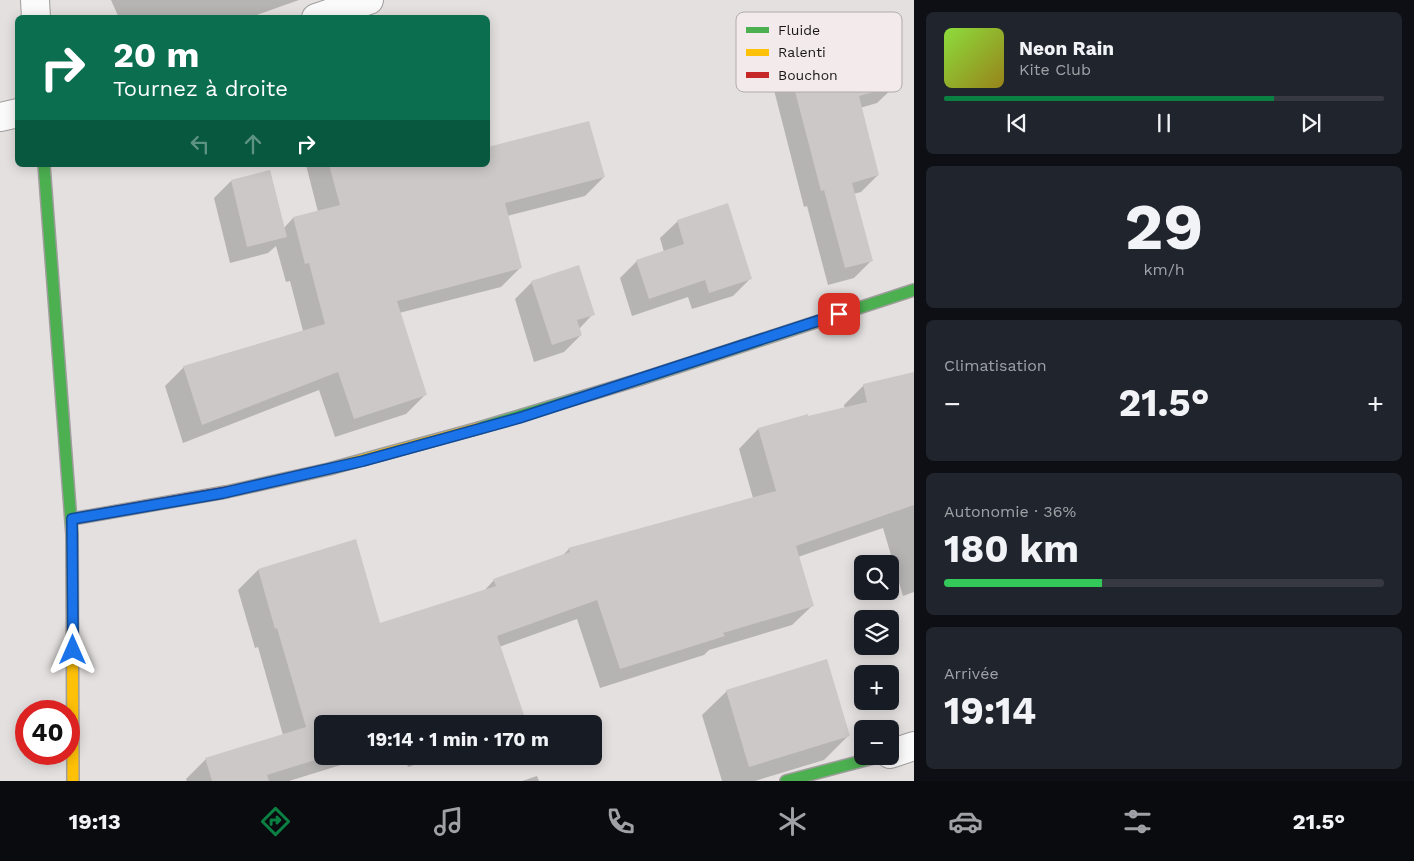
<!DOCTYPE html>
<html lang="fr">
<meta charset="utf-8">
<style>
:root{--surface:#171b24;--page:#20242c;--text:#f1f3f6;--muted:#9ea1a6;--line:#363941;--accent:#0b8043}
body{margin:0;font-family:"Work Sans",sans-serif;background:var(--page);color:var(--text);height:100vh;display:flex;flex-direction:column;font-size:19px;white-space:nowrap}
*{box-sizing:border-box;margin:0}
p{font-size:16px;color:var(--muted)}
.icon{flex:none;width:28px;height:28px;fill:none;stroke:currentColor;stroke-width:2;stroke-linecap:round;stroke-linejoin:round}
.map{position:relative;flex:1;overflow:hidden}
.drawer{display:flex;flex-direction:column;gap:12px;padding:12px;background:#0d0f14;width:500px}
.drawer>*{flex:none}
.hud{position:absolute;left:15px;top:15px;width:475px;height:152px;border-radius:8px;box-shadow:0 2px 12px #0003;background:#0b6e4f;color:#fff;overflow:hidden}
.controls{position:absolute;left:854px;top:555px;display:grid;gap:10px}
.controls a{display:grid;place-items:center;width:45px;height:45px;border-radius:8px;background:var(--surface);box-shadow:0 2px 12px #0003;font-size:25px}
.speed{position:absolute;left:15px;top:700px;display:flex;gap:10px;font-size:25px;font-weight:700;text-align:center}
.speed>*{display:grid;place-content:center;width:65px;height:65px;border-radius:50%;background:var(--surface);box-shadow:0 2px 12px #0003;line-height:1}
.speed .limit{border:8px solid #d22;background:#fff;color:#111}
.pin{position:absolute;display:grid;place-items:center;width:42px;height:42px;color:#fff;margin:-21px;border-radius:10px;box-shadow:0 2px 8px #0006}
.me{position:absolute;width:55px;margin:-28px;rotate:0deg;stroke-linejoin:round;filter:drop-shadow(0 0 4px #0008)}
.turn{display:flex;align-items:center;gap:18px;height:105px;padding:0 15px;font-size:22px}
.turn .icon{width:65px;height:65px;stroke-width:2.5}
.turn b{display:block;font-size:35px;line-height:42px}
.lanes{display:flex;align-items:center;height:48px;padding:0 15px;background:#0003;justify-content:center;gap:25px;direction:ltr}
.lanes .off{opacity:.35}
.big{font-size:38px;font-weight:700;line-height:1.1}
.drawer .widget{flex:1;display:flex;flex-direction:column;justify-content:center;gap:8px;min-width:0;padding:0 18px;border-radius:8px;background:var(--page)}
.drawer .dial{align-items:center;gap:0}
.dial b{font-size:65px;line-height:1}
.song{display:flex;align-items:center;gap:15px}
.cover{width:60px;height:60px;border-radius:8px;background:linear-gradient(135deg,hsl(90 70% 55%),hsl(50 70% 35%))}
.played{height:5px;border-radius:2px;background:linear-gradient(90deg,var(--accent) 75%,var(--line) 75%)}
.keys{display:flex;justify-content:space-around;direction:ltr}
.heat{display:flex;justify-content:space-between;align-items:center;font-size:28px;direction:ltr}
.charge{height:8px;border-radius:4px;background:linear-gradient(90deg,#34c759 36%,var(--line) 0)}
.trip{position:absolute;left:314px;top:715px;width:288px;height:50px;border-radius:8px;background:var(--surface);box-shadow:0 2px 12px #0003;font-weight:700;line-height:50px;text-align:center}
.menu{display:flex;height:80px;justify-content:space-around;align-items:center;background:#090b0e;color:var(--muted)}
.menu .icon{width:35px;height:35px}
.menu .active{color:var(--accent)}
.menu b{font-size:22px;color:var(--text)}
main{display:flex;flex:1;min-height:0}
.map>svg:first-child{display:block}
.shadow{fill:#0003}
.building{fill:#cbc8c7}
.lines{fill:none;stroke-linecap:round;stroke-linejoin:round}
.street-casing{stroke:#a09d9d;stroke-width:30}
.fast-casing{stroke:#a09d9d;stroke-width:14}
.slow-casing{stroke:#a09d9d;stroke-width:14}
.jam-casing{stroke:#a09d9d;stroke-width:14}
.street{stroke:#fbfafa;stroke-width:28}
.fast{stroke:#4caf50;stroke-width:11}
.slow{stroke:#ffc107;stroke-width:11}
.jam{stroke:#c62828;stroke-width:11}
.route-casing{stroke:#114b97;stroke-width:12}
.route{stroke:#1a73e8;stroke-width:9}
.key{fill:#f3ebeb;stroke:#b2abab;stroke-width:1}
.key-label{font-size:14px;fill:#191616}
</style>
<main>
<div class="map">
<svg width="914" height="781" viewBox="0 0 914 781">
<rect width="100%" height="100%" fill="#e4e0e0"/>
<path class="shadow" d="M 111,0 L 299,0 L 248,18 L 119,18 Z
M 791,73 L 895,86 L 877,103 L 860,108 L 878,175 L 861,192 L 853,194 L 871,261 L 854,278 L 828,285 L 807,206 L 804,207 L 774,90 Z
M 588,122 L 604,177 L 585,196 L 507,216 L 520,268 L 501,287 L 399,313 L 425,395 L 406,414 L 335,437 L 319,390 L 183,443 L 165,386 L 184,367 L 303,331 L 290,281 L 286,282 L 276,246 L 268,253 L 230,263 L 214,198 L 231,181 L 270,171 L 284,228 L 293,218 L 318,212 L 306,165 L 488,165 L 488,148 Z
M 678,221 L 751,278 L 733,296 L 692,309 L 688,297 L 632,316 L 620,278 L 637,261 L 664,252 L 660,238 Z
M 532,282 L 593,314 L 579,329 L 581,335 L 564,352 L 534,362 L 515,299 Z
M 914,373 L 914,592 L 903,596 L 883,528 L 798,557 L 812,606 L 792,625 L 709,650 L 704,655 L 600,688 L 577,619 L 499,647 L 522,715 L 513,724 L 322,724 L 322,756 L 370,756 L 289,781 L 187,781 L 186,779 L 206,759 L 283,735 L 258,647 L 255,648 L 238,590 L 258,570 L 355,541 L 379,624 L 483,592 L 494,580 L 561,557 L 569,549 L 753,498 L 739,449 L 758,429 L 845,409 L 844,405 L 864,385 Z
M 727,691 L 849,735 L 824,760 L 755,781 L 722,781 L 702,715 Z
M 405,756 L 440,756 L 408,767 Z
M 537,776 L 539,781 L 522,781 Z"/>
<path class="building" d="M 885,46 L 896,86 L 859,96 L 879,175 L 852,183 L 873,261 L 845,268 L 824,190 L 821,191 L 790,72 Z
M 589,121 L 605,177 L 505,203 L 522,268 L 397,301 L 427,395 L 354,419 L 338,372 L 202,425 L 183,366 L 325,324 L 309,263 L 305,264 L 293,217 L 340,205 L 329,165 L 488,165 L 488,147 Z
M 270,170 L 287,237 L 247,247 L 231,180 Z
M 728,203 L 752,279 L 709,293 L 705,280 L 649,299 L 636,260 L 684,244 L 677,220 Z
M 579,265 L 595,315 L 577,320 L 582,335 L 552,345 L 531,281 Z
M 914,372 L 914,505 L 796,546 L 814,606 L 723,633 L 725,636 L 620,669 L 597,600 L 497,636 L 524,715 L 499,724 L 322,724 L 322,756 L 328,756 L 267,775 L 269,781 L 212,781 L 205,758 L 306,727 L 277,628 L 275,629 L 258,569 L 356,539 L 380,623 L 496,586 L 493,579 L 570,552 L 568,548 L 776,491 L 758,428 L 808,414 L 808,416 L 867,402 L 863,384 Z
M 827,659 L 850,736 L 749,767 L 726,690 Z"/>
<g class="lines">
<defs>
<path id="street" d="M 35,0 L 36,18
M 316,18 L 369,0
M 0,117 L 18,113
M 890,754 L 914,746"/>
<path id="fast" d="M 44,165 L 72,535
M 479,428 L 641,379 L 914,290
M 786,781 L 881,756"/>
<path id="slow" d="M 226,492 L 329,469 L 479,428
M 72,535 L 73,781"/>
<path id="jam" d="M 72,519 L 226,492"/>
</defs>
<use href="#street" class="street-casing"/>
<use href="#fast" class="fast-casing"/>
<use href="#slow" class="slow-casing"/>
<use href="#jam" class="jam-casing"/>
<use href="#street" class="street"/>
<use href="#fast" class="fast"/>
<use href="#slow" class="slow"/>
<use href="#jam" class="jam"/>
</g>
<g class="lines">
<defs>
<path id="route" d="M 73,650 L 72,519 L 223,493 L 363,461 L 519,418 L 839,314"/>
</defs>
<use href="#route" class="route-casing"/>
<use href="#route" class="route"/>
</g>
<rect x="736" y="12" width="166" height="80" rx="8" class="key"/>
<rect x="746" y="27" width="23" height="6" fill="#4caf50"/>
<rect x="746" y="49" width="23" height="7" fill="#ffc107"/>
<rect x="746" y="72" width="23" height="6" fill="#c62828"/>
<g class="key-label">
<text x="778" y="35">Fluide</text>
<text x="778" y="57">Ralenti</text>
<text x="778" y="80">Bouchon</text>
</g>
</svg>
<div class="controls">
<a><svg class="icon" aria-label="search" viewBox="0 0 24 24"><circle cx="10" cy="10" r="6"/><path d="M15 15l6 6"/></svg></a>
<a><svg class="icon" aria-label="layers" viewBox="0 0 24 24"><path d="M12 4l9 5-9 5-9-5zM3 14l9 5 9-5"/></svg></a>
<a>+</a>
<a>−</a>
</div>
<div class="speed"><div class="limit">40</div></div>
<div class="pin" style="left:839px;top:314px;background:#d93025"><svg class="icon" aria-label="arrive" viewBox="0 0 24 24"><path d="M6 21V4h12l-3 4 3 4H6"/></svg></div>
<svg class="me" style="left:73px;top:650px" viewBox="-20 -20 40 40"><path d="M0-17L14 15 0 8-14 15z" fill="#1a73e8" stroke="#fff" stroke-width="4"/></svg>
<div class="trip">19:14 · 1 min · 170 m</div>
<div class="hud">
<div class="turn"><svg class="icon" aria-label="right" viewBox="0 0 24 24"><path d="M7 20v-9h11M14 6l5 5-5 5"/></svg><div><b>20 m</b>Tournez à droite</div></div>
<div class="lanes"><svg class="icon off" aria-label="left" viewBox="0 0 24 24"><path d="M17 20v-9H6M10 6l-5 5 5 5"/></svg><svg class="icon off" aria-label="ahead" viewBox="0 0 24 24"><path d="M12 20V5M6 11l6-6 6 6"/></svg><svg class="icon" aria-label="right" viewBox="0 0 24 24"><path d="M7 20v-9h11M14 6l5 5-5 5"/></svg></div>
</div>
</div>
<section class="drawer">
<div class="widget">
<div class="song"><i class="cover"></i><div><b>Neon Rain</b><p>Kite Club</p></div></div>
<div class="played"></div>
<div class="keys"><svg class="icon" aria-label="previous" viewBox="0 0 24 24"><path d="M18 5L8 12l10 7zM5 5v14"/></svg><svg class="icon" aria-label="pause" viewBox="0 0 24 24"><path d="M8 5v14M16 5v14"/></svg><svg class="icon" aria-label="next" viewBox="0 0 24 24"><path d="M6 5l10 7-10 7zM19 5v14"/></svg></div>
</div>
<div class="widget dial"><b>29</b><p>km/h</p></div>
<div class="widget"><p>Climatisation</p>
<div class="heat"><a>−</a><b class="big">21.5°</b><a>+</a></div>
</div>
<div class="widget"><p>Autonomie · 36%</p><b class="big">180 km</b><div class="charge"></div></div>
<div class="widget"><p>Arrivée</p><b class="big">19:14</b></div>
</section>
</main>
<nav class="menu">
<b>19:13</b>
<svg class="icon active" aria-label="directions" viewBox="0 0 24 24"><path d="M12 3l9 9-9 9-9-9zM9 14v-3h6M13 9l2 2-2 2"/></svg>
<svg class="icon" aria-label="music" viewBox="0 0 24 24"><path d="M9 18V5l10-2v13"/><circle cx="6" cy="18" r="3"/><circle cx="16" cy="16" r="3"/></svg>
<svg class="icon" aria-label="phone" viewBox="0 0 24 24"><path d="M5 4h4l2 5-3 2q2 4 5 5l2-3 5 2v4C11 20 4 13 5 4z"/></svg>
<svg class="icon" aria-label="climate" viewBox="0 0 24 24"><path d="M12 3v18M4 7l16 10M4 17L20 7"/></svg>
<svg class="icon" aria-label="car" viewBox="0 0 24 24"><path d="M5 17H2v-5l4-1 3-4h7l3 4 3 1v5h-3M9 17h6M6 11h13"/><circle cx="7" cy="17" r="2"/><circle cx="17" cy="17" r="2"/></svg>
<svg class="icon" aria-label="filters" viewBox="0 0 24 24"><path d="M4 7h16M4 17h16"/><circle cx="9" cy="7" r="2"/><circle cx="15" cy="17" r="2"/></svg>
<b>21.5°</b>
</nav>
